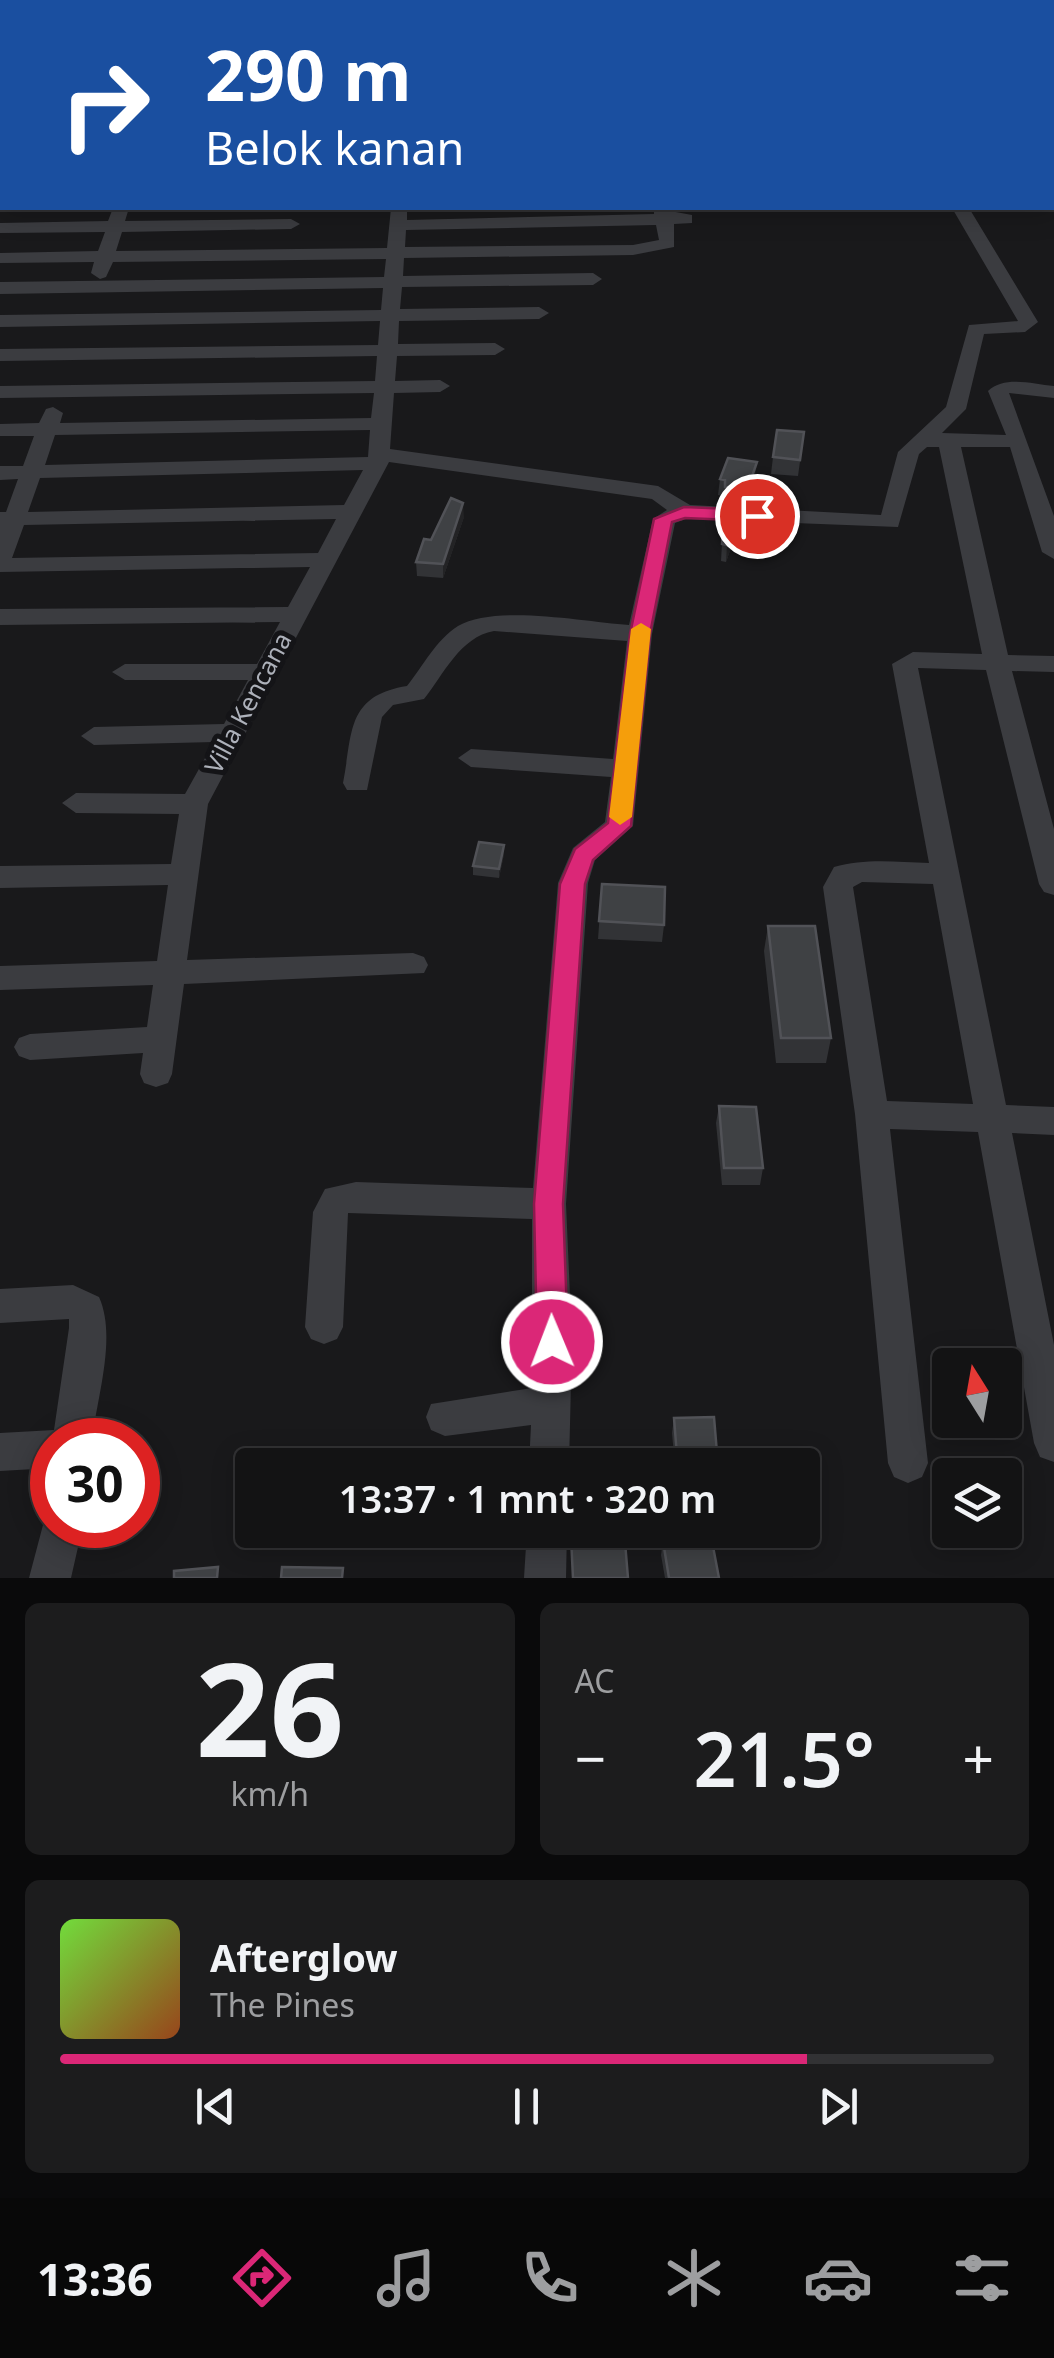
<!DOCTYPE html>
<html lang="id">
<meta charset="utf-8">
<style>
:root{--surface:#131314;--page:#1c1c1d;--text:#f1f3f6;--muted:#9d9ea0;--line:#323234;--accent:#db2777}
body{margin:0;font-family:"Noto Sans",sans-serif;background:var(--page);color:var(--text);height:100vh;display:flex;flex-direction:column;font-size:38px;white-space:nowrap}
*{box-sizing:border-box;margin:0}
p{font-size:32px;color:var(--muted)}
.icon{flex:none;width:55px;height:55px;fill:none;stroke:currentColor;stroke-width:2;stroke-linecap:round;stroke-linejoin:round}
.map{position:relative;height:1578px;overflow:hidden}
.sheet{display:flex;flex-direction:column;gap:25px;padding:25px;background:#0a0a0b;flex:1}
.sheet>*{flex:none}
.top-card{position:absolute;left:0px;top:0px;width:1055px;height:210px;box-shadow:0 5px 25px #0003,0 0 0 2px var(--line);background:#1a4fa0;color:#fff;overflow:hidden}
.needle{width:65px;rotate:349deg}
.fabs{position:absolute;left:932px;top:1348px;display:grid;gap:20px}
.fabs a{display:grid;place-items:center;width:90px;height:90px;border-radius:10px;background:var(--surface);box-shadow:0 5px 25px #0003,0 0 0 2px var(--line);font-size:50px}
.speed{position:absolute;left:30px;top:1418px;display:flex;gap:20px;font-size:50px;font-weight:700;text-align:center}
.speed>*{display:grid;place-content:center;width:130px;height:130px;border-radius:50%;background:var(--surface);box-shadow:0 5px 25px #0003,0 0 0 2px var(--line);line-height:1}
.speed .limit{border:15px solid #d22;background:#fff;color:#111}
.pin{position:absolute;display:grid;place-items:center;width:85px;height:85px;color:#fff;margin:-42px;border:5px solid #fff;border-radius:50%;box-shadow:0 2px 10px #0007}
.me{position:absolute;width:110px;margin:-55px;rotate:359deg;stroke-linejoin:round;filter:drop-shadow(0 0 8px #0008)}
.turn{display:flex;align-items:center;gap:35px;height:210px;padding:0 40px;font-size:45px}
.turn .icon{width:130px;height:130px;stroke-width:2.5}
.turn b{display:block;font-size:70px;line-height:85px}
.big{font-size:75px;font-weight:600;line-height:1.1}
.sheet .widget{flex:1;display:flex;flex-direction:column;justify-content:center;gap:15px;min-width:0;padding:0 35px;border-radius:15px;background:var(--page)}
.sheet .dial{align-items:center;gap:0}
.dial b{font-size:130px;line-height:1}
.song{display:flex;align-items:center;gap:30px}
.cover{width:120px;height:120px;border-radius:15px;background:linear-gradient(135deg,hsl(100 70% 55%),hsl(20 70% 35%))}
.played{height:10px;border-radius:5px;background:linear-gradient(90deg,var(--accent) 80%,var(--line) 80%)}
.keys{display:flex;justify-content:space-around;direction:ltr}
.heat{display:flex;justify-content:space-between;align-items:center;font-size:55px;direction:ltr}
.sheet .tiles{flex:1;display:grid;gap:25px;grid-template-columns:1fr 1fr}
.widget:last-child{grid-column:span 2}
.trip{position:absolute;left:235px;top:1448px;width:585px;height:100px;border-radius:10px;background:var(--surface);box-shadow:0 5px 25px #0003,0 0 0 2px var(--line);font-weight:600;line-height:100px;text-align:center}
.tab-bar{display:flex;height:160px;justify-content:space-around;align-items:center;background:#080808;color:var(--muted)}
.tab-bar .icon{width:70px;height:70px}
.tab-bar .active{color:var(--accent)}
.tab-bar b{font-size:45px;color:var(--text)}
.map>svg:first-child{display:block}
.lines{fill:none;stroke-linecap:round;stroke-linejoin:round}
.minor{fill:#3b3c40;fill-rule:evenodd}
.wall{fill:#323336}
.shaded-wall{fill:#232325}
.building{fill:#3f4144;stroke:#515257;stroke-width:2.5}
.route{fill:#db2777;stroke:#8e194d;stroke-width:2.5}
.slow{fill:#f59e0b}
.labels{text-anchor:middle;stroke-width:10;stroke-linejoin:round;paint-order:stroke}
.street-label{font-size:25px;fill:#adb1ba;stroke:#141417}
</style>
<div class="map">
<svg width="1054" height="1578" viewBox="0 0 1054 1578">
<rect width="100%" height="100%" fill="#19191b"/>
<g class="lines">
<path class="minor" d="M 611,0 L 625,0 L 625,2 L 612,2 Z
M 890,0 L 904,0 L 905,2 L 892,2 Z
M 977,0 L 991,0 L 993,2 L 979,2 Z
M 1019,0 L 1033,0 L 1034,2 L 1021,2 Z
M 0,45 L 2,45 L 2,53 L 0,53 Z
M 1052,47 L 1054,47 L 1054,58 L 1052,58 Z
M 0,100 L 2,101 L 2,110 L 0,110 Z
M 0,121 L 2,121 L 2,131 L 0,131 Z
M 1052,142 L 1054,142 L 1054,152 L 1052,152 Z
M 0,146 L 2,146 L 2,156 L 0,156 Z
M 0,171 L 2,171 L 2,181 L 0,181 Z
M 0,198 L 2,198 L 5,208 L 0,208 Z
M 113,208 L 129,208 L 125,221 L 291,219 L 300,224 L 291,229 L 122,232 L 116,251 L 387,248 L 391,208 L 407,208 L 407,220 L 654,214 L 654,208 L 692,215 L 692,223 L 674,224 L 674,247 L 633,255 L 404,258 L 403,276 L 593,273 L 602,279 L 593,285 L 402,287 L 400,309 L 539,307 L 549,313 L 539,319 L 399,321 L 398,344 L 495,343 L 505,349 L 495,355 L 397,356 L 395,381 L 440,380 L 450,386 L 440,392 L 394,393 L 390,449 L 658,486 L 690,505 L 881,515 L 898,452 L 946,407 L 969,325 L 1018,321 L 952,208 L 969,208 L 1038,322 L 1025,332 L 984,334 L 966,409 L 942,433 L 1006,435 L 988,391 C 1005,375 1032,384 1054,386 L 1054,398 L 1009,393 L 1054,516 L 1054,559 L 1042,552 L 1010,447 L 961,447 L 1008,655 L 1054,656 L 1054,672 L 1012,671 L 1054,829 L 1054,895 L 1044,892 L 1039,884 L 986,670 L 918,668 L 1006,1105 L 1054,1107 L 1054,1135 L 1012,1133 L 1054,1345 L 1054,1462 L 1040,1457 L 1034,1443 L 978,1132 L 890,1129 L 928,1463 L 922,1477 L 908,1483 L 894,1477 L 888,1463 L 855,1114 L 823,887 L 834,867 C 865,858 896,862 929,863 L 892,664 L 913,652 L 982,654 L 939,447 L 927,447 L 919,454 L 898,527 L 686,519 L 675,523 L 652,634 L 633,826 L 595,860 L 588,883 L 566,1204 L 572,1342 L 569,1465 L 529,1465 L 531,1425 L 445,1436 L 431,1430 L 426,1417 L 431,1404 L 532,1388 L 532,1219 L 348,1213 L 343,1327 L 337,1339 L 324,1344 L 311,1339 L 305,1327 L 313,1212 L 325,1189 L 356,1182 L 533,1188 L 558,883 L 573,848 L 605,822 L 611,777 L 471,767 L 458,758 L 471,749 L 613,759 L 627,641 L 494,631 C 460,637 444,674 424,699 L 393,705 L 382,717 L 367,790 L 347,790 L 343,783 C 353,732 346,696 407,686 C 423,666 436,640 458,626 C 496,604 585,622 629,625 L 653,519 L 667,510 L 652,499 L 389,462 L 208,804 L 187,960 L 413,953 L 424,957 L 428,965 L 424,973 L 184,984 L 172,1074 L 168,1083 L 156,1087 L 144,1083 L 140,1074 L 143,1053 L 30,1060 L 19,1056 L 14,1047 L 19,1038 L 30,1034 L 147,1027 L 153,985 L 0,990 L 0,966 L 157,961 L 168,885 L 0,888 L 0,866 L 171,864 L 179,814 L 76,813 L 62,803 L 76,793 L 185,794 L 214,742 L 94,745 L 81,736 L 94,727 L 224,724 L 248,680 L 125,680 L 112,672 L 125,664 L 257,664 L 280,622 L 0,625 L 0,609 L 288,607 L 310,567 L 0,572 L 0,512 L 6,512 L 18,479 L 0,480 L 0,466 L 23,466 L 34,436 L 0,436 L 0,424 L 39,423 L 46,409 L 53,407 L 63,413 L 60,423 L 371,418 L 374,393 L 0,398 L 0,386 L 375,381 L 377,356 L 0,361 L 0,349 L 378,345 L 380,321 L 0,327 L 0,315 L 381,310 L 383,288 L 0,294 L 0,282 L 384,277 L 386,259 L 113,262 L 106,277 L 100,279 L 91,273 L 94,262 L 0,263 L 0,253 L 98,251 L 105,232 L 0,233 L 0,223 L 108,221 ZM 656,225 L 659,240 L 633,245 L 405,247 L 406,230 ZM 370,430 L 368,457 L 45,465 L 55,435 ZM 363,470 L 344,505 L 28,512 L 40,478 ZM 336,519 L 318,553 L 12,558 L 24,525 ZM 862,882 L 933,884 L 973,1104 L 887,1101 L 853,887 Z
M 73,1285 L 99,1297 C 117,1337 97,1397 92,1440 L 52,1440 L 52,1468 L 0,1471 L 0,1433 L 54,1430 L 69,1328 L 69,1319 L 0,1323 L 0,1289 Z
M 52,1509 L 52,1525 L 83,1525 L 71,1578 L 29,1578 L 43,1525 Z
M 527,1530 L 567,1530 L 566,1578 L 524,1578 Z"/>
</g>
<path class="wall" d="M 804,432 L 798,476 L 771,474 L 773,457 Z
M 720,479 L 755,479 L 746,504 L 723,503 L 723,496 L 718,495 Z
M 724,508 L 740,508 L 739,525 L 726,562 L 721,561 Z
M 464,517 L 443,578 L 417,576 L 416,562 L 431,540 Z
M 504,854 L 499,878 L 473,875 L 473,866 Z
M 602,884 L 664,925 L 662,942 L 598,939 Z
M 768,926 L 831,1038 L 826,1063 L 776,1063 L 764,951 Z
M 719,1106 L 763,1168 L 760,1185 L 722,1185 L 716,1123 Z
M 674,1418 L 718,1465 L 647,1465 L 648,1457 L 674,1456 L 672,1433 Z
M 663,1541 L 719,1578 L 665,1578 L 661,1555 Z"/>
<path class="shaded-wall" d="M 757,462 L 755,479 L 746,504 L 748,488 Z
M 463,503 L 464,517 L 443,578 L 443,564 Z
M 740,508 L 739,525 L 726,562 L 727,545 Z
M 504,845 L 504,854 L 499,878 L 499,869 Z"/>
<path class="building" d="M 777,430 L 804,432 L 800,460 L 773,457 Z
M 728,458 L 757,462 L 748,488 L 725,487 L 725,480 L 720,479 Z
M 451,498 L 463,503 L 443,564 L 416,562 L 424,539 L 431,540 Z
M 724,508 L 740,508 L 727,545 L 722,544 Z
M 479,842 L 504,845 L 499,869 L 473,866 Z
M 602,884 L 665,887 L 664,925 L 599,921 Z
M 768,926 L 815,926 L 831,1038 L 781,1038 Z
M 719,1106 L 756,1107 L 763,1168 L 724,1168 Z
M 714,1417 L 718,1465 L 649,1465 L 648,1457 L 677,1456 L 674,1418 Z
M 618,1453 L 619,1465 L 593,1465 L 591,1456 Z
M 601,1530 L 624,1530 L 628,1578 L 573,1578 L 571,1537 L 602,1535 Z
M 711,1536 L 719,1578 L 669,1578 L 663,1541 Z
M 218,1567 L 217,1578 L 174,1578 L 174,1571 Z
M 282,1567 L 343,1568 L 342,1578 L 281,1578 Z"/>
<path class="route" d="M 684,507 L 757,510 L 766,516 L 757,521 L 685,518 L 672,522 L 650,634 L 631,826 L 593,860 L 585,884 L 563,1204 L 568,1342 L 563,1353 L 552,1357 L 542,1353 L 537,1342 L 534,1204 L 560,884 L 575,849 L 608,823 L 630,634 L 654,519 Z"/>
<path class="slow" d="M 641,623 L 651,629 L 632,817 L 620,825 L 609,817 L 631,629 Z"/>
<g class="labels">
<g class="street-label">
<text transform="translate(248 703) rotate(-62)" y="9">Villa Kencana</text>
</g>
</g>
</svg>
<div class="fabs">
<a><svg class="needle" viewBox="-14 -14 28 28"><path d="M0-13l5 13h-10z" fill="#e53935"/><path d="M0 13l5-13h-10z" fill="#9d9ea0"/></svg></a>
<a><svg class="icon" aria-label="layers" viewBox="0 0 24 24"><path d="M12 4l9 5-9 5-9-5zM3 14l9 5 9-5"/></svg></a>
</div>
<div class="speed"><div class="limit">30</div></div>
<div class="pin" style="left:757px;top:516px;background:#d93025"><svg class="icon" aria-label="arrive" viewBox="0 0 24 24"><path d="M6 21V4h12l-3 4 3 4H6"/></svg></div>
<svg class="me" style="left:552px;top:1342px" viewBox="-20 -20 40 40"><circle r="17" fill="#db2777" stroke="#fff" stroke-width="3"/><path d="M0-11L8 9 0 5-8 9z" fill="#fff"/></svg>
<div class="trip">13:37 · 1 mnt · 320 m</div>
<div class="top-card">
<div class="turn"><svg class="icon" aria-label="right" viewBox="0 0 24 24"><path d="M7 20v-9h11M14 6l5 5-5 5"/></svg><div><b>290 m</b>Belok kanan</div></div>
</div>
</div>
<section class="sheet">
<div class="tiles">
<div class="widget dial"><b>26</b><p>km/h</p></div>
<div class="widget"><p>AC</p>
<div class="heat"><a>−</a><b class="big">21.5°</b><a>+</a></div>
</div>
<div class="widget">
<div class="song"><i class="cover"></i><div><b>Afterglow</b><p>The Pines</p></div></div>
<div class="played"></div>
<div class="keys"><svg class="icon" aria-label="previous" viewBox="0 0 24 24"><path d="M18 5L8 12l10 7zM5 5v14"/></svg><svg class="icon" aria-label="pause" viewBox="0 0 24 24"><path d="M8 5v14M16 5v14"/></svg><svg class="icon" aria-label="next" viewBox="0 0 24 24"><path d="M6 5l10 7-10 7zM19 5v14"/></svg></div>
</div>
</div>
</section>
<nav class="tab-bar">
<b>13:36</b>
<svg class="icon active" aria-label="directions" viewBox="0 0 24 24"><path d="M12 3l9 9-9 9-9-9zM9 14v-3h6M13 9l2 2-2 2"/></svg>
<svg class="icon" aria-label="music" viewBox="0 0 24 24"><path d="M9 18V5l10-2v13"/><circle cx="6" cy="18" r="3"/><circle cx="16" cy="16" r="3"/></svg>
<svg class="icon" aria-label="phone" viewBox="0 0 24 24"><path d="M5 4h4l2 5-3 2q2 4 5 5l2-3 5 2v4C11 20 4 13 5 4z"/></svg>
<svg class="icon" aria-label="climate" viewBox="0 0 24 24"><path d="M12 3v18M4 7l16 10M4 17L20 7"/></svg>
<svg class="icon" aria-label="car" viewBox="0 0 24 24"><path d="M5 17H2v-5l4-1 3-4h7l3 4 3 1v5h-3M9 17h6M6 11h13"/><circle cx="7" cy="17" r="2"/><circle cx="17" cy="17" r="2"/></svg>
<svg class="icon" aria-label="filters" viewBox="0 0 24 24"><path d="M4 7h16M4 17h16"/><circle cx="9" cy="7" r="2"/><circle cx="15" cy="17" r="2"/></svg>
</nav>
